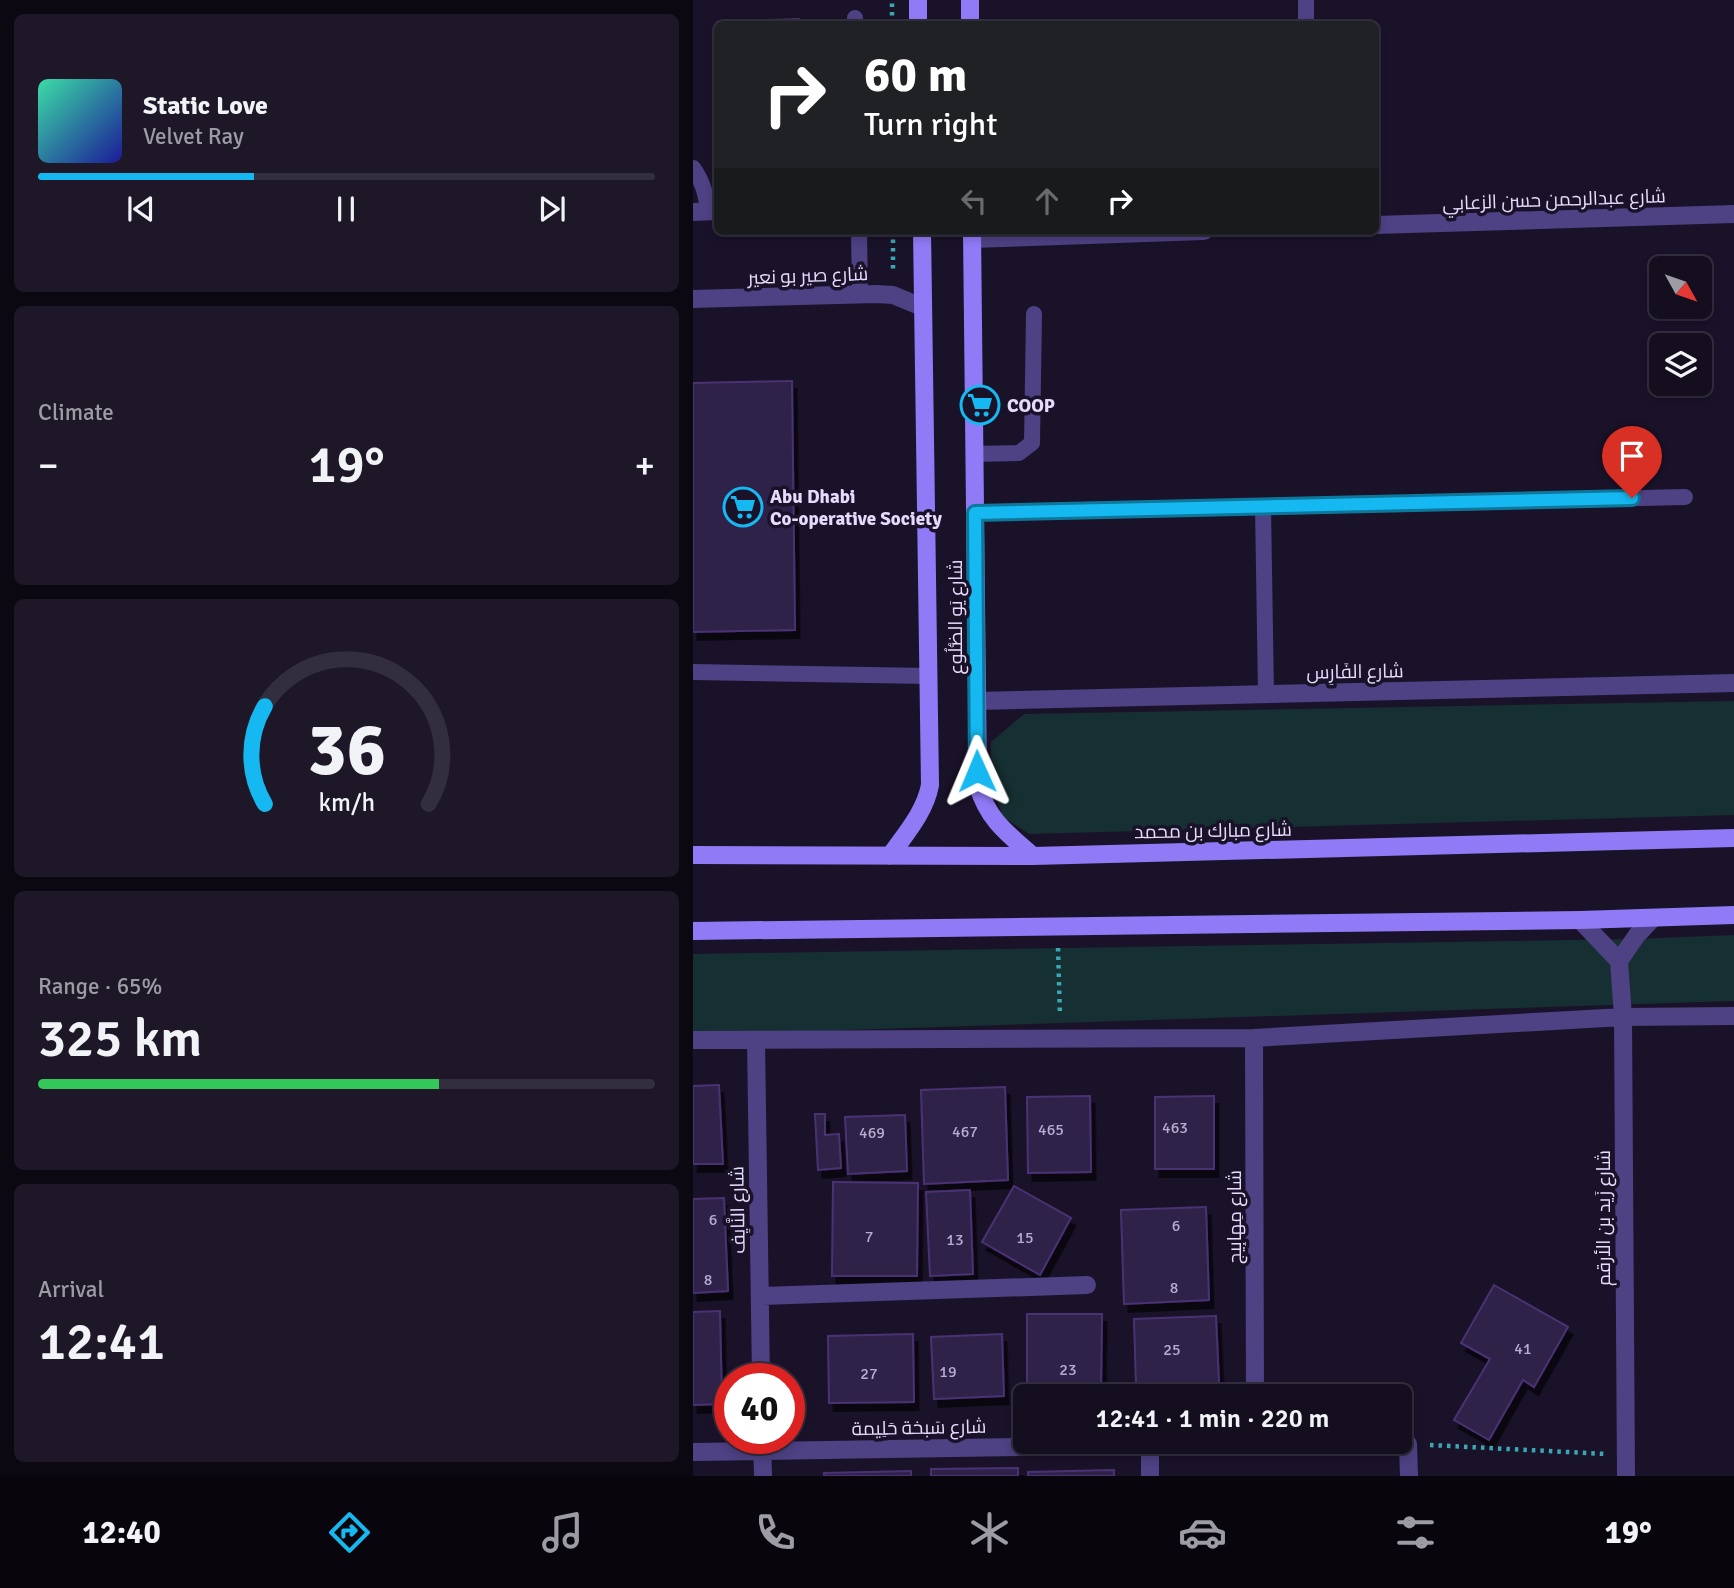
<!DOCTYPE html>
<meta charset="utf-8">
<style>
:root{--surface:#140e1f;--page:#1d1728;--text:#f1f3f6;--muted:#9d9ca4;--line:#332e3d;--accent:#15b8f0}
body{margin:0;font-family:Signika,Cairo,sans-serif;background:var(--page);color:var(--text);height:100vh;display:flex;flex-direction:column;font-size:26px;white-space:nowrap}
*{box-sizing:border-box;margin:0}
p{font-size:23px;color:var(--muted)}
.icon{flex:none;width:38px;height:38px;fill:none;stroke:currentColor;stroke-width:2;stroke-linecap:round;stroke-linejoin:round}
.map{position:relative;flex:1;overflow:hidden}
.side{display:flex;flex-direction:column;gap:14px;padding:14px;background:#0b0811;width:693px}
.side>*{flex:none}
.guide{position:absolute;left:21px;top:21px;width:665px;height:214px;border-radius:10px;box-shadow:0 4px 10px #0003,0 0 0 2px var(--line);background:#202124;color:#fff;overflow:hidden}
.needle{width:46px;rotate:130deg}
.controls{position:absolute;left:956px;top:256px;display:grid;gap:14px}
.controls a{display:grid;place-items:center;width:63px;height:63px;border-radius:10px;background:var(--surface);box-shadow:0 4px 10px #0003,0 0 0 2px var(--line);font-size:35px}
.speed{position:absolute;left:21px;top:1363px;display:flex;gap:14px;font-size:35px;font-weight:700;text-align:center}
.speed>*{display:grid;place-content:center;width:91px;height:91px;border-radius:50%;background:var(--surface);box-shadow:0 4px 10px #0003,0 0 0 2px var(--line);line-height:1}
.speed .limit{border:10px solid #d22;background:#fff;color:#111}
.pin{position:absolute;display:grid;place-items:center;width:60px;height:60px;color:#fff;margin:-72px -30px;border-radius:50% 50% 50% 0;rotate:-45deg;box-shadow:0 0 7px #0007}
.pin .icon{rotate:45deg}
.me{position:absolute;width:77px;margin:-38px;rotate:359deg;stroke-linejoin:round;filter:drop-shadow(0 0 5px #0008)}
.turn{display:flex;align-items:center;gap:24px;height:147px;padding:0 35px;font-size:32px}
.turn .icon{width:91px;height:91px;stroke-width:2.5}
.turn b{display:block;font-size:49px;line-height:60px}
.lanes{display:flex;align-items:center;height:66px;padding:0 35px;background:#0003;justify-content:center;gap:35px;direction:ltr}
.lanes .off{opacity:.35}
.big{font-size:52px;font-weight:600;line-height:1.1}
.side .card{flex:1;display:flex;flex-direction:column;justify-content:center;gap:10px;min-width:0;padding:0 24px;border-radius:10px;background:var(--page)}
.side .dial{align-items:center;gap:0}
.dial svg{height:182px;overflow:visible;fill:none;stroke:var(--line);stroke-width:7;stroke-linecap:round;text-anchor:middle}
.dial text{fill:var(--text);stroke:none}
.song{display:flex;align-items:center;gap:21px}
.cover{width:84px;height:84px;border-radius:10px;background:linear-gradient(135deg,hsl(160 70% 55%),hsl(240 70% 35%))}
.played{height:7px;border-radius:4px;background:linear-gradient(90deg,var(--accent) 35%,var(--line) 35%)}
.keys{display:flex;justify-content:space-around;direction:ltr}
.heat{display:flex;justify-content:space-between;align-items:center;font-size:38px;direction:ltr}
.charge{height:10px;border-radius:5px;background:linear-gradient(90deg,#34c759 65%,var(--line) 0)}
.trip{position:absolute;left:320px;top:1384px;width:399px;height:70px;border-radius:10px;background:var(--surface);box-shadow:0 4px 10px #0003,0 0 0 2px var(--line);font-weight:600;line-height:70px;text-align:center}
.dock{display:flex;height:112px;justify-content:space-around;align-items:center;background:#08060c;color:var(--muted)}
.dock .icon{width:49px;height:49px}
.dock .selected{color:var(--accent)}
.dock b{font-size:32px;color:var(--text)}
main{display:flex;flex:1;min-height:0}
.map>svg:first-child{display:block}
.green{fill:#162f32}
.building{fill:#2e2049;stroke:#4a3373;stroke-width:2;filter:url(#shadow)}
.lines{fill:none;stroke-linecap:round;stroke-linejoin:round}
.path{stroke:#39a8b4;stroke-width:4.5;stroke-dasharray:3.5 5;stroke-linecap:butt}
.lane{stroke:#4e4184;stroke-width:16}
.street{stroke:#4e4184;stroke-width:18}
.secondary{stroke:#907af6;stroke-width:18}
.route-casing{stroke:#0e789c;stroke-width:18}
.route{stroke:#15b8f0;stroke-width:12}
.labels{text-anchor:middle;stroke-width:7;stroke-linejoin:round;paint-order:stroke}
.number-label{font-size:16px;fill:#b7add0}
.street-label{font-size:19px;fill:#e5dcfd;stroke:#1a1229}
.poi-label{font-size:19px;font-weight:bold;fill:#e5dcfd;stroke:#1a1229;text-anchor:start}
</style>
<main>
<section class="side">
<div class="card">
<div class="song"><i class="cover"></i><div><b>Static Love</b><p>Velvet Ray</p></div></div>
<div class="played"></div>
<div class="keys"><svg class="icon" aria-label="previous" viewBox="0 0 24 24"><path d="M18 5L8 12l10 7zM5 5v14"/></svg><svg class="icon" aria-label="pause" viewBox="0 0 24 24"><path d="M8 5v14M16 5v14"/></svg><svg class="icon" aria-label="next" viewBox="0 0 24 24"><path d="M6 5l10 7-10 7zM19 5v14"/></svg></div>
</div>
<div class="card"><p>Climate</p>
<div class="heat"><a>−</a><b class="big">19°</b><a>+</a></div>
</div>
<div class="card dial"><svg viewBox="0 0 100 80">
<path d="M14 69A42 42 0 1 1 86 69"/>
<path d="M14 69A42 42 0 0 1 14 26" stroke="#15b8f0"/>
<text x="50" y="56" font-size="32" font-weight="700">36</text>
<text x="50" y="72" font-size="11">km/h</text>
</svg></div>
<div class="card"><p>Range · 65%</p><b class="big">325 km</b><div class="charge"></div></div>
<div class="card"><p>Arrival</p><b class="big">12:41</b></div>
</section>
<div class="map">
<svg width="1041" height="1476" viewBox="0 0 1041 1476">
<defs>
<filter id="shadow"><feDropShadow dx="4.5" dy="8" stdDeviation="0" flood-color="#0009"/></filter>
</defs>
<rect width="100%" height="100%" fill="#1a1229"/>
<path class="green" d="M 1041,701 L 1041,815 L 336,834 L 310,817 L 298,781 L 298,742 L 331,714 Z
M 1041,935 L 1041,1001 L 0,1035 L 0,954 L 941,939 Z"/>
<path class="building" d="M 106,19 L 106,24 L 24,24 L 24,36 L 24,22 Z
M 99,381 L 102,630 L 0,632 L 0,383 Z
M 26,1085 L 30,1164 L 0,1164 L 0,1086 Z
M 312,1087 L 315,1180 L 231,1184 L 228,1090 Z
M 397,1096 L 398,1172 L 335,1173 L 334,1097 Z
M 521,1096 L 521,1169 L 462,1169 L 462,1097 Z
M 122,1114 L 132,1114 L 132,1135 L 146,1134 L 148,1168 L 125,1170 Z
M 212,1115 L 214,1171 L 155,1174 L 152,1117 Z
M 140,1182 L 225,1183 L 224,1276 L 139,1276 Z
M 321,1186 L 378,1218 L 347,1275 L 289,1242 Z
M 277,1190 L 280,1274 L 237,1276 L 233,1192 Z
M 31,1198 L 35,1291 L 0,1293 L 0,1199 Z
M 513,1207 L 516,1300 L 431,1304 L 428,1210 Z
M 801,1285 L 875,1327 L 841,1387 L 830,1380 L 796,1440 L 761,1420 L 797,1359 L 768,1343 Z
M 27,1311 L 29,1404 L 0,1405 L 0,1312 Z
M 334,1314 L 409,1314 L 408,1390 L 334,1391 Z
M 523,1316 L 526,1383 L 443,1386 L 441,1319 Z
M 220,1334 L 221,1402 L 136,1403 L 135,1336 Z
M 309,1334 L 311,1396 L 241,1399 L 238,1337 Z
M 325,1468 L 325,1476 L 238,1476 L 238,1469 Z
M 421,1470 L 421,1476 L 335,1476 L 335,1472 Z
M 218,1471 L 218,1476 L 131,1476 L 131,1473 Z"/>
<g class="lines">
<path class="path" d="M 199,24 L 199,0
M 200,231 L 200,273
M 365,948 L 367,1016
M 737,1445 L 914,1454"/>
<path class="lane" d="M 613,0 L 613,24
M 162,18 L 162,24
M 0,168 C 10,182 13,194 15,211
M 166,231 L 167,294
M 281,454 L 326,453 L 339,443 L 341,314
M 570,507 L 573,694
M 282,513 L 992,497
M 0,672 L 236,676"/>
<path class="street" d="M 0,212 L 24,211
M 682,225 L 1041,214
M 279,239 L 511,231
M 0,299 L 183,294 L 200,295 L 229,307
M 284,701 L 1041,683
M 887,920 L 926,961
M 561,1038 L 562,1396
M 0,1040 L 561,1038 L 930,1017 L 1041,1016
M 63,1040 L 68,1379
M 67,1296 L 394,1285
M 69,1438 L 70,1476
M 457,1445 L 457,1476
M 0,1452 L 457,1445 L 715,1444 L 716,1476
M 933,1476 L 930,1017 L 926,961 L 944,935 L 960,918"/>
<path class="secondary" d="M 225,0 L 225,24
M 277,0 L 277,24
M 279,231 L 285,786 C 295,820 315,834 340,856
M 0,855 L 340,856 L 1041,838
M 197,856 C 213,833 232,812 237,785 L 229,231
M 0,931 L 887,920 L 1041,915"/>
</g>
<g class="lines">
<defs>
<path id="route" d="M 284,771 L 282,513 L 939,498"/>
</defs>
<use href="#route" class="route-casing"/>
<use href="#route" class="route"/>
</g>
<defs>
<symbol id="supermarket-ring" viewBox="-11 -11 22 22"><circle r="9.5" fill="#1a1229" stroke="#15b8f0" stroke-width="1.5"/><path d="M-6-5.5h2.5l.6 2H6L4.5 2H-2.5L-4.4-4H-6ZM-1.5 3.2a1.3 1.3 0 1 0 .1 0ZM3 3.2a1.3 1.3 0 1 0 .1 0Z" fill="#15b8f0"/></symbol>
</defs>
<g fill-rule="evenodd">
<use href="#supermarket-ring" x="265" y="383" width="44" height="44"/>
<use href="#supermarket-ring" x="28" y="485" width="44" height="44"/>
</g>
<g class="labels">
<g class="number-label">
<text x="482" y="1133">463</text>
<text x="358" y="1135">465</text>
<text x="272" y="1137">467</text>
<text x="179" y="1138">469</text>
<text x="20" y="1225">6</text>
<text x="483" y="1231">6</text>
<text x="176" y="1242">7</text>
<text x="332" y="1243">15</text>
<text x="262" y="1245">13</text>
<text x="15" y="1285">8</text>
<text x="481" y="1293">8</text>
<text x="830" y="1354">41</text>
<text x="479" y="1355">25</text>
<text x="375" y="1375">23</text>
<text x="255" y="1377">19</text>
<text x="176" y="1379">27</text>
</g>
<g class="street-label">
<text transform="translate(861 199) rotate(-2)" y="7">شارع عبدالرحمن حسن الزعابي</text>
<text transform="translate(115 275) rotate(-2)" y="7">شارع صير بو نعير</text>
<text transform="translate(262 617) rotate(-90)" y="7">شارع يَو الضُّلُوع</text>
<text transform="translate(662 671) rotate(-1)" y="7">شارع الفَارِس</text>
<text transform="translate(520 830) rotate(-1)" y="7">شارع مبارك بن محمد</text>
<text transform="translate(44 1210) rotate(-91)" y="7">شارع النَّايِف</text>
<text transform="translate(541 1217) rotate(-90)" y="7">شارع مِهابِيج</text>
<text transform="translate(910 1218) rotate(-90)" y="7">شارع زَيد بن الأرقم</text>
<text transform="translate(226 1427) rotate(-1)" y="7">شارع سَبخة حَلِيمة</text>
</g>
<g class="poi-label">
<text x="314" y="412">COOP</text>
<text x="77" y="503">Abu Dhabi<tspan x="77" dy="22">Co-operative Society</tspan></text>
</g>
</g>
</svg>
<div class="controls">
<a><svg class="needle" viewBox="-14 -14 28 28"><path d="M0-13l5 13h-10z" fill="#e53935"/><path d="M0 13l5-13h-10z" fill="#9d9ca4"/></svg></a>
<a><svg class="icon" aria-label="layers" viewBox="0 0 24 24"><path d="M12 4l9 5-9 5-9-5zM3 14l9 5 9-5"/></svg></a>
</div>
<div class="speed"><div class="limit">40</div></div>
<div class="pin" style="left:939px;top:498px;background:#d93025"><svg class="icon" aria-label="arrive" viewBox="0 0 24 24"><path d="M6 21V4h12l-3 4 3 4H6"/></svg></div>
<svg class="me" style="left:284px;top:771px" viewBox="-20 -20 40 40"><path d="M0-17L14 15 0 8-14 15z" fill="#15b8f0" stroke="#fff" stroke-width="4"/></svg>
<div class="trip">12:41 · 1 min · 220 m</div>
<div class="guide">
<div class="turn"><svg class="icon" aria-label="right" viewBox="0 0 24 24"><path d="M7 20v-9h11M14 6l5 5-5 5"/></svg><div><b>60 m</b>Turn right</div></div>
<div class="lanes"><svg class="icon off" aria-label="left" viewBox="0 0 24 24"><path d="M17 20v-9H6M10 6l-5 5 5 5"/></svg><svg class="icon off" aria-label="ahead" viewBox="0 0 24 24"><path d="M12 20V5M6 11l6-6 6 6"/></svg><svg class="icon" aria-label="right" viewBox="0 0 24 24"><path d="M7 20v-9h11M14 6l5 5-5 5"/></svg></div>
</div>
</div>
</main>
<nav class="dock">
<b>12:40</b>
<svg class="icon selected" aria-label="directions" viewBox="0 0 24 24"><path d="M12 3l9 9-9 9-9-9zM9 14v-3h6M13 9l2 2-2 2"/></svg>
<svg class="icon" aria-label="music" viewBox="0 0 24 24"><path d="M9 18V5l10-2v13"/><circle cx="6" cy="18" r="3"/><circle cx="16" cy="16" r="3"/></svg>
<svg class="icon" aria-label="phone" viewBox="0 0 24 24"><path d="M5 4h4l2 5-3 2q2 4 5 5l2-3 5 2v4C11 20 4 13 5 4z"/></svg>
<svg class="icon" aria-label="climate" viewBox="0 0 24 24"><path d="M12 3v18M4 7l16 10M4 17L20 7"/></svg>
<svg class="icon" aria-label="car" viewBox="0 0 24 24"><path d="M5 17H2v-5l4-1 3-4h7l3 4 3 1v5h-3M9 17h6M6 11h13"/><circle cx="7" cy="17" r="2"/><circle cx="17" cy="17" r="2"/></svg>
<svg class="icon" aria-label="filters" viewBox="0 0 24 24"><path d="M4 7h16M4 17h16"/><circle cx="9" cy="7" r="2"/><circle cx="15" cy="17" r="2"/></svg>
<b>19°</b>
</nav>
